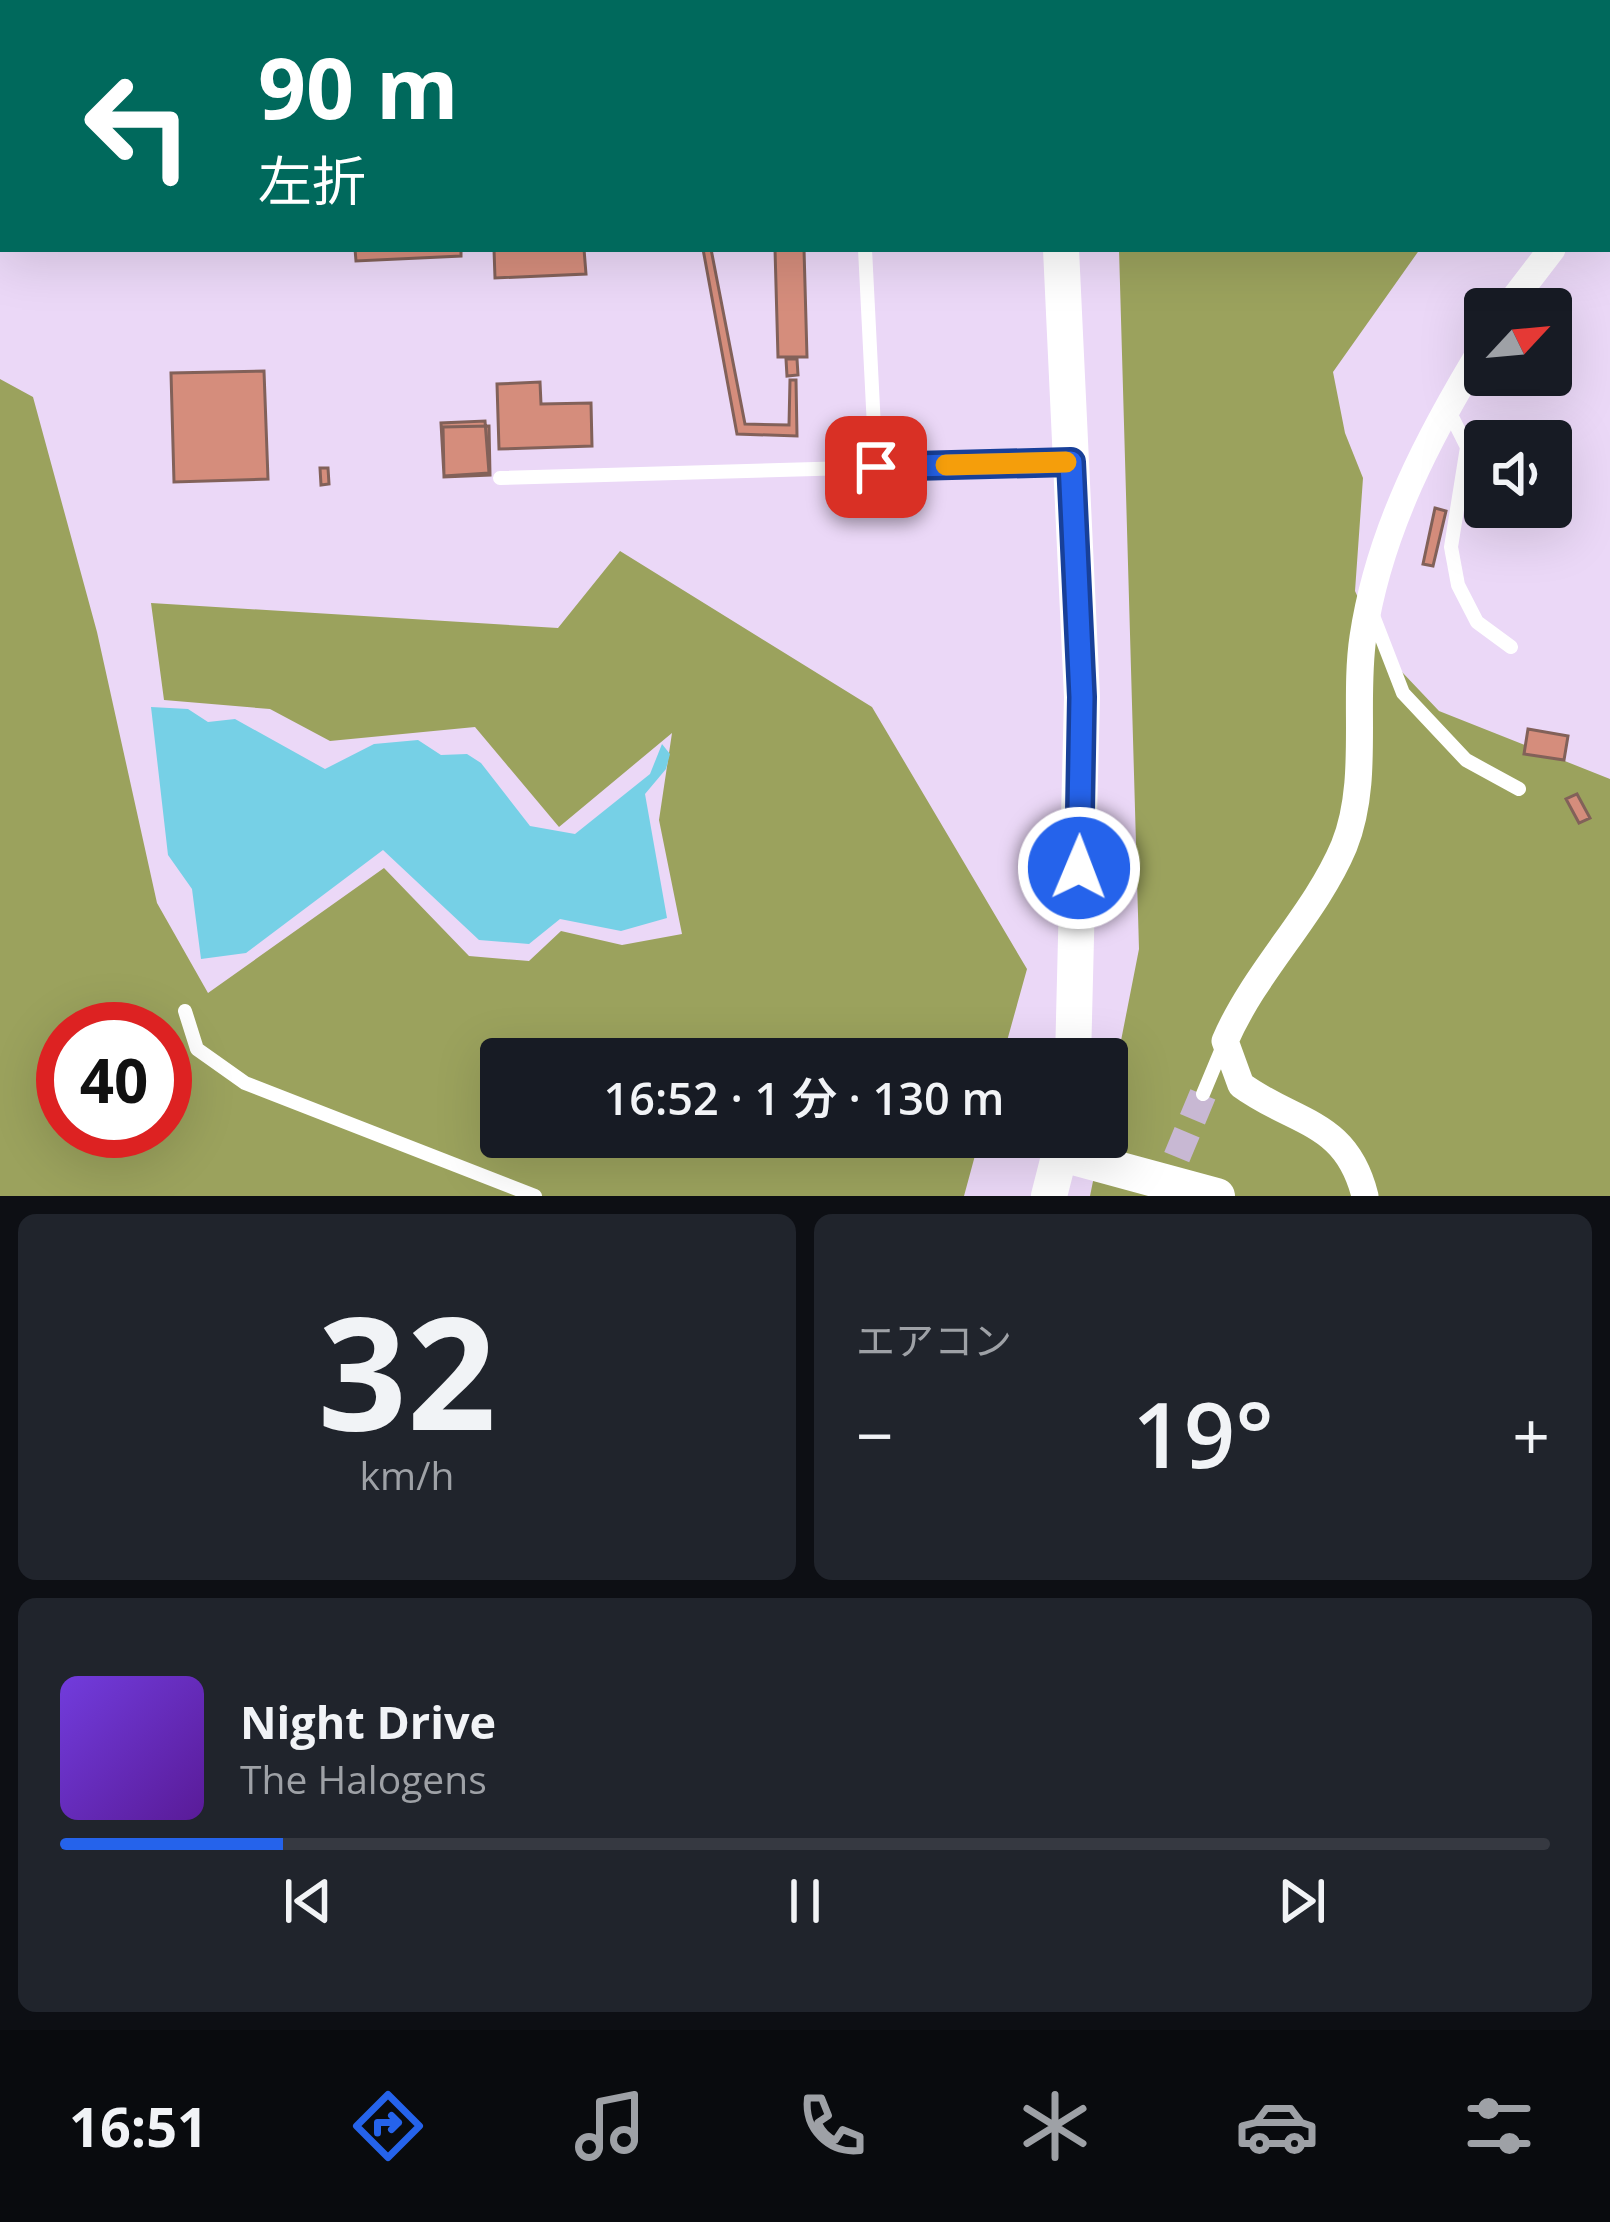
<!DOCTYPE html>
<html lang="ja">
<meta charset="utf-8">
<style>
:root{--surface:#171b24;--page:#20242c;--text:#f1f3f6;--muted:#9ea1a6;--line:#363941;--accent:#2563eb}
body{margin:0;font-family:"Open Sans","Noto Sans JP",sans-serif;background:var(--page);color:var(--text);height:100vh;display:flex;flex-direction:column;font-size:45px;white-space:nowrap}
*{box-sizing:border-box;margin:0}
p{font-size:39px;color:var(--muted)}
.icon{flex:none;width:66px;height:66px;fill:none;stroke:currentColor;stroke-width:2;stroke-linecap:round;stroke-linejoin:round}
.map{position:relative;height:1196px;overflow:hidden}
.panel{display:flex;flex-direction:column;gap:18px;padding:18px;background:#0d0f14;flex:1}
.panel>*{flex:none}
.top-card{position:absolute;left:0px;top:0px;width:1611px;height:252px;box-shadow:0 12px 48px #0002;background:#00695c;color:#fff;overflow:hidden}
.needle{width:78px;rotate:64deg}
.buttons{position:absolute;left:1464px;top:288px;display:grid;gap:24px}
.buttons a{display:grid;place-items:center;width:108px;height:108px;border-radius:12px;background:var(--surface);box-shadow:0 12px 48px #0002;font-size:60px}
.speed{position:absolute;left:36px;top:1002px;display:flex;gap:24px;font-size:60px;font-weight:700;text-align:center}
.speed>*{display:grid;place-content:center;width:156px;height:156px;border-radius:50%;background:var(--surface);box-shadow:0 12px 48px #0002;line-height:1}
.speed .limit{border:18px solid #d22;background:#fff;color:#111}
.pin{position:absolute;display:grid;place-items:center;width:102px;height:102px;color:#fff;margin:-51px;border-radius:24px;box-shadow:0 6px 18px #0006}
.me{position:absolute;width:132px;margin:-66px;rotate:1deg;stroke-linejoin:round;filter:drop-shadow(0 0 9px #0008)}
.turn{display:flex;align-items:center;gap:42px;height:252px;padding:0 60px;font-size:54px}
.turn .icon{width:156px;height:156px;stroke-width:2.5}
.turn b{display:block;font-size:84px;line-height:102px}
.big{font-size:90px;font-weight:600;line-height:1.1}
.panel .widget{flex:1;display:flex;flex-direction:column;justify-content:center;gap:18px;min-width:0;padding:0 42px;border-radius:18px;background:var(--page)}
.panel .dial{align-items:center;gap:0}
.dial b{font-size:156px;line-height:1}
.song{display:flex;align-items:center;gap:36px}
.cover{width:144px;height:144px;border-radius:18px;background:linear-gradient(135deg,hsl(260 70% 55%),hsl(270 70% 35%))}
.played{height:12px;border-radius:6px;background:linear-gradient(90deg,var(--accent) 15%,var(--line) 15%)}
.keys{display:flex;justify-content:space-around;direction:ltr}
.heat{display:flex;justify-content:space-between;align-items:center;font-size:66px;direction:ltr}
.panel .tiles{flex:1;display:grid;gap:18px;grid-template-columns:1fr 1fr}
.widget:last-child{grid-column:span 2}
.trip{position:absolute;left:480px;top:1038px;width:648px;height:120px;border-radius:12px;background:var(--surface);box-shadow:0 12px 48px #0002;font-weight:600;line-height:120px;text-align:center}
.dock{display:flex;height:192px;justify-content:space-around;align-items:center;background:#090b0e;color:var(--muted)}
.dock .icon{width:84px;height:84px}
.dock .active{color:var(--accent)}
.dock b{font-size:54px;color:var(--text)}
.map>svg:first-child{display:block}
.forest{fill:#9ba25d;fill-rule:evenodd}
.water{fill:#76d0e6}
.building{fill:#d58d7c;stroke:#826159;stroke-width:3}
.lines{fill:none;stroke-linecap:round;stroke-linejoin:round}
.minor-tunnel{stroke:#c8b8d3;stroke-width:27;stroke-dasharray:27 14;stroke-linecap:butt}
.service{stroke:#fff;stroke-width:14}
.minor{stroke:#fff;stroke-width:27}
.tertiary{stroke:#fff;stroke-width:36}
.route-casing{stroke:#184099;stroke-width:30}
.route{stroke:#2563eb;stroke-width:21}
.slow{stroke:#f59e0b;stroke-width:21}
</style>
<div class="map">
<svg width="1610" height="1196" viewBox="0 0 1610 1196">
<rect width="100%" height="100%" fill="#ebd8f7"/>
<path class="forest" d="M 0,0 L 266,0 L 3,3 L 0,40 Z
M 1112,0 L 1530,0 L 1112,3 Z
M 1119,249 L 1420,249 L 1333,372 L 1345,433 L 1363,478 L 1355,591 L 1383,652 L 1439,711 L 1610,779 L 1610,1196 L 1090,1196 L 1102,1137 L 1107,1137 L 1107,1112 L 1139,949 Z
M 0,379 L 33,397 L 97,632 L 157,903 L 208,993 L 384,868 L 469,956 L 529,961 L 561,931 L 622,945 L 682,934 L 659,820 L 672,733 L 559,827 L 475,727 L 330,741 L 270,709 L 164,700 L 151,603 L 558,628 L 620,551 L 872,707 L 1027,969 L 1002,1059 L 501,1059 L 501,1137 L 980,1137 L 964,1196 L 0,1196 ZM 63,1029 L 165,1029 L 165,1131 L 63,1131 Z"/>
<path class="water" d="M 151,707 L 188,709 L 208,722 L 235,719 L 325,769 L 374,744 L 418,740 L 441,755 L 467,754 L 481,763 L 530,826 L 575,834 L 650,774 L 662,744 L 670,754 L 666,769 L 645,794 L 667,918 L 621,931 L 560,919 L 529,944 L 479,940 L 383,850 L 246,953 L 201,959 L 192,889 L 168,855 Z"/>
<path class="building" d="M 355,249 L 461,249 L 461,256 L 356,261 Z
M 494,249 L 584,249 L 586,274 L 495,278 Z
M 703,249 L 711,249 L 745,424 L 789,425 L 790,380 L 796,380 L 797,436 L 737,434 Z
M 775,249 L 804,249 L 807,357 L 778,357 Z
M 786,359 L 797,359 L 798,375 L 787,376 Z
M 264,371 L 268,479 L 174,482 L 171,373 Z
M 540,382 L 541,404 L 591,403 L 592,446 L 499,449 L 497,384 Z
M 485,421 L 489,473 L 444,476 L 441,423 Z
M 489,426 L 490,475 L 444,477 L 443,427 Z
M 320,468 L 328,468 L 329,484 L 321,485 Z
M 1435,508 L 1446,511 L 1433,566 L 1423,564 Z
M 1528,729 L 1568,736 L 1564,760 L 1524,754 Z
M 1577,794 L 1590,818 L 1579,823 L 1566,799 Z"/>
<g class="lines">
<path class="minor-tunnel" d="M 1161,1195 L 1203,1094"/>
<path class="service" d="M 852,0 L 853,3
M 865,249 L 876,467
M 1448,409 L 1467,447 L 1451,547 L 1458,585 L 1477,622 L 1511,647
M 500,478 L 1066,462
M 1372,613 L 1403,693 L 1466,760 L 1519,789
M 185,1011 L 197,1049 L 245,1083 L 535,1196
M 1203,1094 L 1223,1046"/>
<path class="minor" d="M 1608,156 L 1610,152
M 1506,309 L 1552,249
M 1365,1196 C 1346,1120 1296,1125 1241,1085 L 1225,1041 C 1255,971 1315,915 1344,846 C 1370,782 1353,703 1363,637 C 1379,530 1430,434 1485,344"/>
<path class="tertiary" d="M 1050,0 L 1050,3
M 1061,249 L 1082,697 L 1073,1059
M 1062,1154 L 1217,1196
M 1049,1196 L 1064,1137"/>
</g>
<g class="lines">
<defs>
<path id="route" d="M 876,467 L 1071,462 L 1082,697 L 1079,868"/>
</defs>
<use href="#route" class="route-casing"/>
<use href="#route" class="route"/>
<path class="slow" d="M 946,465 L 1066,462"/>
</g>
</svg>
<div class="buttons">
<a><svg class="needle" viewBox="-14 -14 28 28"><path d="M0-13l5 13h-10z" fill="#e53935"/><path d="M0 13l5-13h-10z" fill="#9ea1a6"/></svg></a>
<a><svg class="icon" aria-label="sound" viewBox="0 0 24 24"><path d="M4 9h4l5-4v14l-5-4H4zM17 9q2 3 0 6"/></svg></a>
</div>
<div class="speed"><div class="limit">40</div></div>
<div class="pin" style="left:876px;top:467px;background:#d93025"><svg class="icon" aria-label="arrive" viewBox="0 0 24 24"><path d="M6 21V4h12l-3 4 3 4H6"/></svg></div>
<svg class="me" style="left:1079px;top:868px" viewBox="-20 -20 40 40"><circle r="17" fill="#2563eb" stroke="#fff" stroke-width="3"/><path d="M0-11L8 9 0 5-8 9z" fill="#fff"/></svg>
<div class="trip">16:52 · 1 分 · 130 m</div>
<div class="top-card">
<div class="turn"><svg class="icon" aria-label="left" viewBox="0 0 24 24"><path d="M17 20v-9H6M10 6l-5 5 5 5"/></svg><div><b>90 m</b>左折</div></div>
</div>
</div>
<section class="panel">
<div class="tiles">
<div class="widget dial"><b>32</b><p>km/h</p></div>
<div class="widget"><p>エアコン</p>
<div class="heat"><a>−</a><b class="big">19°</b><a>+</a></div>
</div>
<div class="widget">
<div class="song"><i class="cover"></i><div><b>Night Drive</b><p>The Halogens</p></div></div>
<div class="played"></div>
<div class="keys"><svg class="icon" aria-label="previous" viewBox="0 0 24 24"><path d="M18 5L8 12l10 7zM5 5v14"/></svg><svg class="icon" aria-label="pause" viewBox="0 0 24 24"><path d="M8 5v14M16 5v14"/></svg><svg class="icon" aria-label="next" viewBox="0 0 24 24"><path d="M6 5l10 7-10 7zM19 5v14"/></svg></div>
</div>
</div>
</section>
<nav class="dock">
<b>16:51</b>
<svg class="icon active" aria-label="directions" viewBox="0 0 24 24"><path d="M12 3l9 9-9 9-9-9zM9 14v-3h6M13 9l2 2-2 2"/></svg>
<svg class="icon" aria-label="music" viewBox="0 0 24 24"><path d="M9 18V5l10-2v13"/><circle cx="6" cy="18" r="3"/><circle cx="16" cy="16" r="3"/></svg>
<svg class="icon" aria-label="phone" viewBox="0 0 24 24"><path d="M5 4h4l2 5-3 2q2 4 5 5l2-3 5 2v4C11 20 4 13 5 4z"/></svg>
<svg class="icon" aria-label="climate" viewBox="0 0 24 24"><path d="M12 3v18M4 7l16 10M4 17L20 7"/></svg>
<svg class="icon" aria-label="car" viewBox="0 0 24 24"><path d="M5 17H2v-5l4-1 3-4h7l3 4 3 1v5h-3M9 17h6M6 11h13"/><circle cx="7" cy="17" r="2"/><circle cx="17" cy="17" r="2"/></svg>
<svg class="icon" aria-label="filters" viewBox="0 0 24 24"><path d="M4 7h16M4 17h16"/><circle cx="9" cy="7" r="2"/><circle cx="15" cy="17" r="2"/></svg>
</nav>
